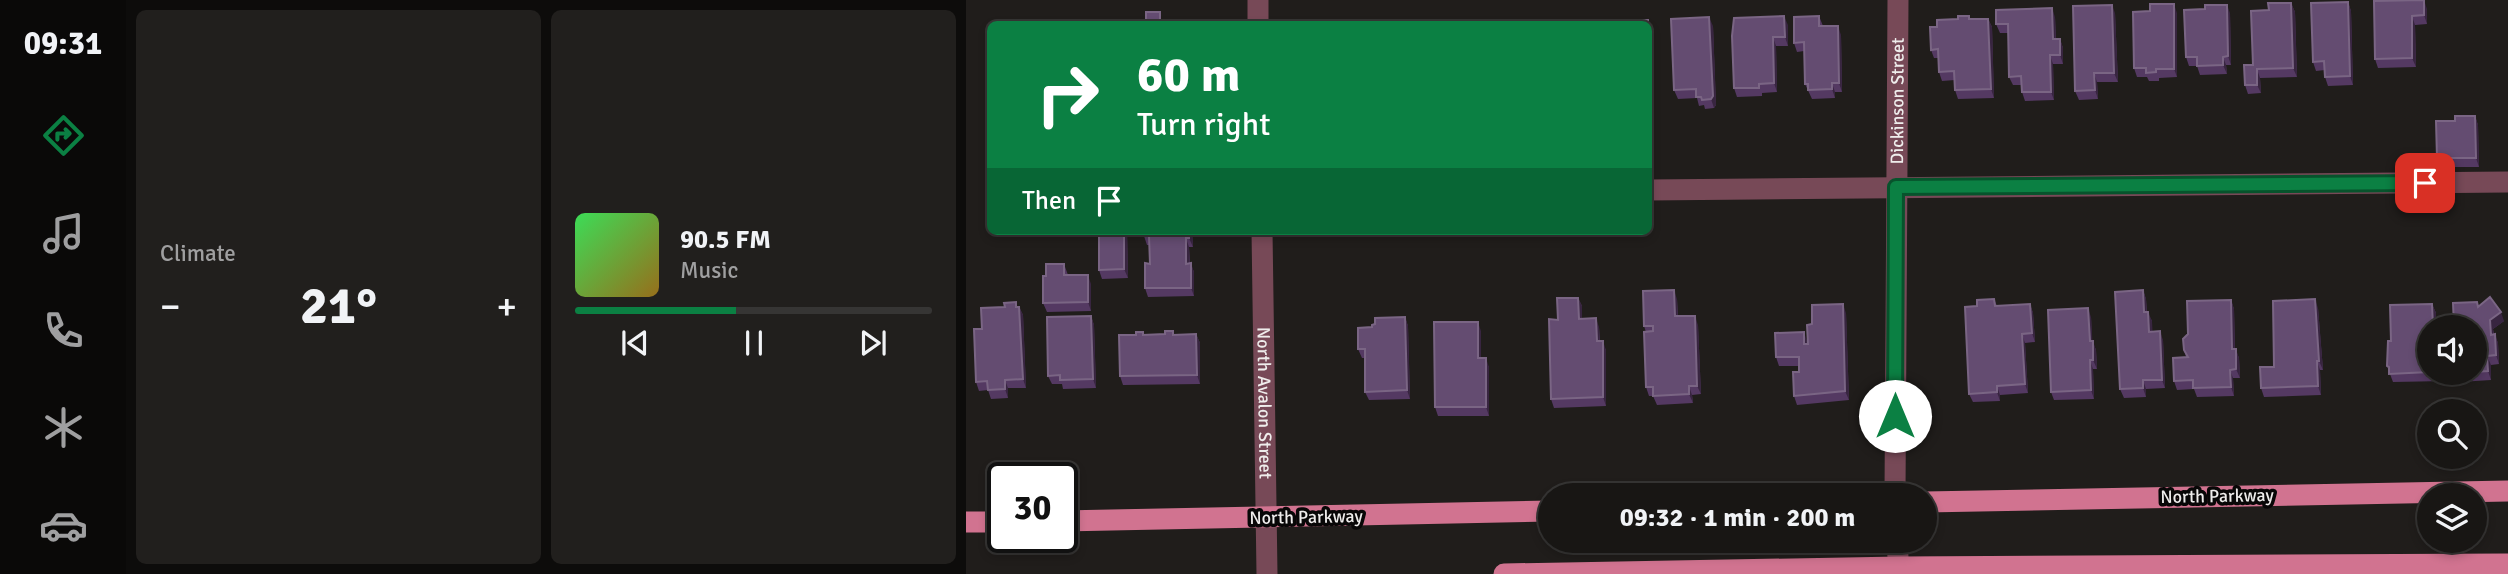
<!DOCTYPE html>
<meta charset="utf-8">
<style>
:root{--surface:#181614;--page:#211f1d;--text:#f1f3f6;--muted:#9f9fa0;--line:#363534;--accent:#0b8043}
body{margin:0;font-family:Signika,sans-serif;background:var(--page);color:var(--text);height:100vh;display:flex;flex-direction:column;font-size:26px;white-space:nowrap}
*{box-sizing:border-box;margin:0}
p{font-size:23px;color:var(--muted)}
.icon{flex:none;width:38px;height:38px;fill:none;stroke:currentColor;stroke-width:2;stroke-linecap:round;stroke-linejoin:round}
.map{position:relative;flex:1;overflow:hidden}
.panel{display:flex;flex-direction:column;gap:10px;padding:10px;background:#0d0c0b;width:840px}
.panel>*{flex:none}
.guide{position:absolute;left:21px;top:21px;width:665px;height:214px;border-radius:10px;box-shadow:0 4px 10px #0003,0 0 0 2px var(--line);background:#0b8043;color:#fff;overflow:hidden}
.tools{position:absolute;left:1451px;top:315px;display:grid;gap:14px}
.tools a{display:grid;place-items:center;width:70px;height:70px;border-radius:50%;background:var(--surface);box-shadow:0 4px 10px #0003,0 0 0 2px var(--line);font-size:35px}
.speed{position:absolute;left:21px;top:462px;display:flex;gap:14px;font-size:35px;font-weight:700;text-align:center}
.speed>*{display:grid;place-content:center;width:91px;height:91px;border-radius:50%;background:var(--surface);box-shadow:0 4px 10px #0003,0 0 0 2px var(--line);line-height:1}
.speed .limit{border:4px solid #111;border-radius:10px;background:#fff;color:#111}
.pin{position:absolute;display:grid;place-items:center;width:60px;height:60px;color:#fff;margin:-30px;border-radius:14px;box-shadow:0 4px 10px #0006}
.me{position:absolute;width:77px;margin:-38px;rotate:0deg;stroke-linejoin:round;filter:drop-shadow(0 0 5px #0008)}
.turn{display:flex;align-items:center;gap:24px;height:147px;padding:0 35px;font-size:32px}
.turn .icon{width:91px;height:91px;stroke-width:2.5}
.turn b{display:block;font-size:49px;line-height:60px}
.then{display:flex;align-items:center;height:66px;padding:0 35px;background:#0003;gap:14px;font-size:26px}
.big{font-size:52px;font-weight:700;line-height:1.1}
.panel .tile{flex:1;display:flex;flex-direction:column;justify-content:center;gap:10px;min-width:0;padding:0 24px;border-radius:10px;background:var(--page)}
.song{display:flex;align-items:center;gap:21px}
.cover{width:84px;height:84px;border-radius:10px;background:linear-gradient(135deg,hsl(130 70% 55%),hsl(40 70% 35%))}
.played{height:7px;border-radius:4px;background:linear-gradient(90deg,var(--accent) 45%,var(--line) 45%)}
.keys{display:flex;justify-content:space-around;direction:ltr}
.heat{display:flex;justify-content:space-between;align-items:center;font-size:38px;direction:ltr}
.panel .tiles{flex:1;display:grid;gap:10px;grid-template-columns:repeat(2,1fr)}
.trip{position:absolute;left:572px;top:483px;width:399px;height:70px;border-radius:35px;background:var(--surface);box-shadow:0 4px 10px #0003,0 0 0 2px var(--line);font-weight:700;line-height:70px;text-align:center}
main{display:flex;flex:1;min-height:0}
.menu{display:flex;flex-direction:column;width:126px;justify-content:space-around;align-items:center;background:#0a0908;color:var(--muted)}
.menu .icon{width:49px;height:49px}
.menu .current{color:var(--accent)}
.menu b{font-size:32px;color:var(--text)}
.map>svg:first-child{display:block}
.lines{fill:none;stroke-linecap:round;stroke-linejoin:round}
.minor{stroke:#774957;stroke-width:21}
.major{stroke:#d17390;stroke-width:21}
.wall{fill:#543962}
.shaded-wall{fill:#382540}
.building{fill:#644c71;stroke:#7a6584;stroke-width:2}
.route-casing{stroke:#07532c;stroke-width:18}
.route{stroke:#0b8043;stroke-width:12}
.labels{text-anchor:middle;stroke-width:7;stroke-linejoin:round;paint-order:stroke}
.street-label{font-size:18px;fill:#efedec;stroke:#080707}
</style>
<main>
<nav class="menu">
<b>09:31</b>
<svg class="icon current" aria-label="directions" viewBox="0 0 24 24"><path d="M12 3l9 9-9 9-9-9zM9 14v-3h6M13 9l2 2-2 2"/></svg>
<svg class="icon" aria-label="music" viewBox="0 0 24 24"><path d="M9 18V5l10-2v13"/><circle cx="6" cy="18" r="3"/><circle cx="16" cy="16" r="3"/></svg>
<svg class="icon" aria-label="phone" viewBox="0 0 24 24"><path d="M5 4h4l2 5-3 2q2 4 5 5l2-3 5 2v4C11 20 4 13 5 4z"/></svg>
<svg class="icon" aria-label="climate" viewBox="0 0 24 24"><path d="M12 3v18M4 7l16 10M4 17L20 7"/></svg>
<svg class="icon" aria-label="car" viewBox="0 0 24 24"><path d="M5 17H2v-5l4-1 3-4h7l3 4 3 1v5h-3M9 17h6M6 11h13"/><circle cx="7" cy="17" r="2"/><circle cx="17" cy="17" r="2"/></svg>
</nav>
<section class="panel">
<div class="tiles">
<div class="tile"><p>Climate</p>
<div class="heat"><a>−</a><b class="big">21°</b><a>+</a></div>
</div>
<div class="tile">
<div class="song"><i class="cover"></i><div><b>90.5 FM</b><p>Music</p></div></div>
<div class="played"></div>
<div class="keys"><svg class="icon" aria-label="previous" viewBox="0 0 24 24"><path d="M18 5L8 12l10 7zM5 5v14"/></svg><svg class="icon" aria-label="pause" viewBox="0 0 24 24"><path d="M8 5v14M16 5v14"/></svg><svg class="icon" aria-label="next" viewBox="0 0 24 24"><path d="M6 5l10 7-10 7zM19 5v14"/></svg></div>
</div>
</div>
</section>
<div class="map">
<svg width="1542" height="574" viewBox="0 0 1542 574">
<rect width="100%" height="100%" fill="#201d1b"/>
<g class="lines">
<g class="minor">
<path d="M 292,0 L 292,24"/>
<path d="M 682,190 L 1542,182"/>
<path id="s1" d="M 296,231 L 301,574"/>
<path id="s2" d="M 929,495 L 932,0"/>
<path d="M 931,541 L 933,574"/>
</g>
<path class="major" d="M 959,502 L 1542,491
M 96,521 L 584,511
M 0,522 L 37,522
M 538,574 L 933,567 L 1542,564"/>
</g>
<path class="wall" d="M 1408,1 L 1461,9 L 1461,24 L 1449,25 L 1450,67 L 1412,68 L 1409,59 Z
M 1382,2 L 1385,11 L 1387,85 L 1362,86 L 1359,77 L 1359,70 L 1350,71 L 1347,62 Z
M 1325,3 L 1329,12 L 1331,77 L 1294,78 L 1295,93 L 1282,94 L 1279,85 L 1287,65 L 1303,10 Z
M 1149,13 L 1152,82 L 1131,82 L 1132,99 L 1113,100 L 1109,91 Z
M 1211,13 L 1211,77 L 1193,78 L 1193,81 L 1183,81 L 1181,77 L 1171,77 L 1168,68 Z
M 1264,13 L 1265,65 L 1260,65 L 1261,74 L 1234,75 L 1231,66 L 1223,66 L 1220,57 Z
M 853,16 L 857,26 L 875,35 L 876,92 L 869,92 L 869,98 L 846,99 L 839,84 L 838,51 L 831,52 L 828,43 Z
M 1003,16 L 1004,19 L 1022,19 L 1026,27 L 1028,98 L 992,99 L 989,90 L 989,80 L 976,81 L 973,72 L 972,58 L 968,58 L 965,50 L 992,19 Z
M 1089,17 L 1090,39 L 1094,39 L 1097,48 L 1097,64 L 1087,64 L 1088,100 L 1059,101 L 1056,92 L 1056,85 L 1047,85 L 1043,77 L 1042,33 L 1034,33 L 1030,24 Z
M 682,24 L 686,29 L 687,101 L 682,101 Z
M 822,25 L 822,46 L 810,46 L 811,92 L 796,93 L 796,96 L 771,97 L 768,88 L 766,36 Z
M 747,26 L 750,105 L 748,108 L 739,109 L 738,105 L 733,106 L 731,98 L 712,99 L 708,90 Z
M 1509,116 L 1512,125 L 1513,167 L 1474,167 L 1471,158 Z
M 161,231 L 162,278 L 136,279 L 133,270 Z
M 178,231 L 226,231 L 227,247 L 223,247 L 224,263 L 228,272 L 228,296 L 182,297 L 179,288 L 184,264 L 183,245 L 181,245 L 178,236 Z
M 98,264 L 102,275 L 125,284 L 125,311 L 81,312 L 77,303 L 80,276 Z
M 1177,290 L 1180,299 L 1181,312 L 1186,321 L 1186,332 L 1197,340 L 1199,388 L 1180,389 L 1180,397 L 1158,398 L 1154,389 Z
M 612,298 L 616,306 L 616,319 L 633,327 L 634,341 L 640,350 L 640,406 L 588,408 L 585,399 L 592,320 Z
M 711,299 L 712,316 L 732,325 L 735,394 L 726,395 L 727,403 L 691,405 L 687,396 L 683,396 L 680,387 L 680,332 L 678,326 Z
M 1028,299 L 1031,306 L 1064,304 L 1067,313 L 1069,342 L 1059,343 L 1062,393 L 1034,395 L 1034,401 L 1007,402 L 1003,394 Z
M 1265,300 L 1268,309 L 1269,349 L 1273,358 L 1274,378 L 1267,378 L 1268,396 L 1231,397 L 1228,389 L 1211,390 L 1208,381 L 1220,357 L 1218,350 Z
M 1511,302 L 1513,306 L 1538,321 L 1527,329 L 1528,334 L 1532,343 L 1533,364 L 1525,365 L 1525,380 L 1494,382 L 1490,373 L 1508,373 L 1508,327 Z
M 1466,304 L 1470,313 L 1463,373 L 1480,373 L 1480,381 L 1427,382 L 1421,366 L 1425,341 Z
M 51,307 L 53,307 L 57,315 L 60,388 L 42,388 L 42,398 L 25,399 L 22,390 L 13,391 L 10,382 L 16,329 Z
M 1352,308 L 1357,370 L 1354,370 L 1355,395 L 1298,397 L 1295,388 L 1308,367 Z
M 880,313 L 883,400 L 831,405 L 828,396 L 833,372 L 833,366 L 813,366 L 810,357 L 841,341 L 841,344 L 842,344 L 846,324 Z
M 125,316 L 128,325 L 130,388 L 97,389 L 96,384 L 86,384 L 82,376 Z
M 439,317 L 442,326 L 444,399 L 403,400 L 399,392 L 399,358 L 396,358 L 392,349 L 409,324 Z
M 1125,317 L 1126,341 L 1130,350 L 1131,369 L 1127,369 L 1128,399 L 1088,400 L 1085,392 Z
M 207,331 L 208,335 L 230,334 L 234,343 L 234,384 L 157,385 L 154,376 L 178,335 L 199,334 Z
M 515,331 L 515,358 L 523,367 L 523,416 L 472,416 L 469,407 Z"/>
<path class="shaded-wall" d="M 1458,0 L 1461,9 L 1461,24 L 1458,15 Z
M 1382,2 L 1385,11 L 1387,85 L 1384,76 Z
M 1325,3 L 1329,12 L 1331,77 L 1327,68 Z
M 1208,4 L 1211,13 L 1211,77 L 1208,69 Z
M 1146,5 L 1149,13 L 1152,82 L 1148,73 Z
M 1261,5 L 1264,13 L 1265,65 L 1262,56 Z
M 1086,8 L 1089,17 L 1090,48 L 1087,39 Z
M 818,16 L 822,25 L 822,46 L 819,37 Z
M 1446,16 L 1449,25 L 1450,67 L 1446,58 Z
M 743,17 L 747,26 L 750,105 L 748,108 L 745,99 Z
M 1022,19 L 1026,27 L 1028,98 L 1025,89 Z
M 682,20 L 686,29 L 687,101 L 684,92 Z
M 872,26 L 875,35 L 876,92 L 873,83 Z
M 807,37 L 810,46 L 811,92 L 808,83 Z
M 1094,39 L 1097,48 L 1097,64 L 1094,55 Z
M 1084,55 L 1087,64 L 1088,100 L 1085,92 Z
M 1257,57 L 1260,65 L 1261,74 L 1257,65 Z
M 1291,69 L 1294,78 L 1295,93 L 1291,85 Z
M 1128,73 L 1131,82 L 1132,99 L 1129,90 Z
M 866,83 L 869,92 L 869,98 L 866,89 Z
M 1509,116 L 1512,125 L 1513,167 L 1510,158 Z
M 158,231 L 161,231 L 162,278 L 158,269 Z
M 223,231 L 226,231 L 227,247 L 223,238 Z
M 220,238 L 223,247 L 224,272 L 220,264 Z
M 225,263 L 228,272 L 228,296 L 225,288 Z
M 122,275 L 125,284 L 125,311 L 122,302 Z
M 708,290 L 711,299 L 712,325 L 709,316 Z
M 1177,290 L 1180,299 L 1181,321 L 1178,312 Z
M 612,298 L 616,306 L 616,328 L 613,319 Z
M 1349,299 L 1352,308 L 1357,370 L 1353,361 Z
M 1265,300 L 1268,309 L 1269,358 L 1266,349 Z
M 877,304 L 880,313 L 883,400 L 879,391 Z
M 1064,304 L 1067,313 L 1069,342 L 1066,333 Z
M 1466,304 L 1470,313 L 1470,327 L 1467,327 Z
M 53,307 L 57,315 L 60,388 L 57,379 Z
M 1122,308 L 1125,317 L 1127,350 L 1124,341 Z
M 1182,312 L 1186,321 L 1187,340 L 1183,332 Z
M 1535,312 L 1538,321 L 1527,329 L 1528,343 L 1525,335 L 1524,320 Z
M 125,316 L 128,325 L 130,388 L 127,379 Z
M 729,316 L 732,325 L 735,394 L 731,386 Z
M 439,317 L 442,326 L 444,399 L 441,390 Z
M 630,318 L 633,327 L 634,350 L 631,341 Z
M 512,322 L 515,331 L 515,367 L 512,358 Z
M 1194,331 L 1197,340 L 1199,388 L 1196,380 Z
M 838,332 L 841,341 L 841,353 L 838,344 Z
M 230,334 L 234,343 L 234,384 L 231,375 Z
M 1056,334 L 1059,343 L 1062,393 L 1059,384 Z
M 1529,334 L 1532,343 L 1533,364 L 1530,355 Z
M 637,341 L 640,350 L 640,406 L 637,397 Z
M 1127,341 L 1130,350 L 1131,369 L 1127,360 Z
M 1270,349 L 1273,358 L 1274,378 L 1270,369 Z
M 1521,356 L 1525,365 L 1525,380 L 1522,371 Z
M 520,358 L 523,367 L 523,416 L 520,407 Z
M 1124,360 L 1127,369 L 1128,399 L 1125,390 Z
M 1351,361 L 1354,370 L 1355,395 L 1352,386 Z
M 1264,370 L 1267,378 L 1268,396 L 1265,387 Z
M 39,380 L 42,388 L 42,398 L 39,389 Z
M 1177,380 L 1180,389 L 1180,397 L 1177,388 Z
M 723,386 L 726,395 L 727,403 L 723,394 Z
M 1031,386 L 1034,395 L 1034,401 L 1031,392 Z"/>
<path class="building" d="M 1458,0 L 1458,15 L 1446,16 L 1446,58 L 1409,59 L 1408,1 Z
M 1382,2 L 1384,76 L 1359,77 L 1358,61 L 1347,62 L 1345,3 Z
M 1302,3 L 1325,3 L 1327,68 L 1291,69 L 1291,85 L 1279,85 L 1278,65 L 1287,65 L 1285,11 L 1303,10 Z
M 1184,4 L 1208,4 L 1208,69 L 1190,69 L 1190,72 L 1180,73 L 1180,68 L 1168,68 L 1167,12 L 1184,11 Z
M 1146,5 L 1148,73 L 1128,73 L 1129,90 L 1109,91 L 1107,6 Z
M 1239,5 L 1261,5 L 1262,56 L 1257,57 L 1257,65 L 1231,66 L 1231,57 L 1220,57 L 1218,10 L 1239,9 Z
M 1086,8 L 1087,39 L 1094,39 L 1094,55 L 1084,55 L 1085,92 L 1056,92 L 1055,76 L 1043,77 L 1042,24 L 1030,24 L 1030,10 Z
M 180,12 L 194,12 L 194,22 L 225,21 L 225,24 L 151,24 L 151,23 L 180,21 Z
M 818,16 L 819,37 L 807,37 L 808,83 L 793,84 L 793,88 L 768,88 L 766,36 L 768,18 Z
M 853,16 L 853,26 L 872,26 L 873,83 L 866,83 L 866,89 L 842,90 L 842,84 L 839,84 L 838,42 L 828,43 L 828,17 Z
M 992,16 L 1003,16 L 1003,19 L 1022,19 L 1025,89 L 989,90 L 988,71 L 973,72 L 972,49 L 965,50 L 964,27 L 971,27 L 971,20 L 992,19 Z
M 743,17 L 747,96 L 745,99 L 736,100 L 735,97 L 730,97 L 730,89 L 708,90 L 705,19 Z
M 682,20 L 682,24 L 641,24 L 641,21 Z
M 585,22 L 628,22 L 628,24 L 585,24 Z
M 499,23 L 499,24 L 467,24 Z
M 682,26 L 684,92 L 682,92 Z
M 1489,116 L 1509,116 L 1510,158 L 1471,158 L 1470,121 L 1489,121 Z
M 133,231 L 158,231 L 158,269 L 133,270 Z
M 178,231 L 223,231 L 223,238 L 220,238 L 220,264 L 225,263 L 225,288 L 179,288 L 179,263 L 184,264 L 183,236 L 178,236 Z
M 80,264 L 98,264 L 98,275 L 122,275 L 122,302 L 77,303 L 77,276 L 80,276 Z
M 708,290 L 709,316 L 729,316 L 731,386 L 723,386 L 723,394 L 687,396 L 687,387 L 680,387 L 678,332 L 687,331 L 687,326 L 678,326 L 677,291 Z
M 1177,290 L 1178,312 L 1182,312 L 1183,332 L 1194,331 L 1196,380 L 1177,380 L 1177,388 L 1154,389 L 1149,292 Z
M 1524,297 L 1535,312 L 1524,320 L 1525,335 L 1529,334 L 1530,355 L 1521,356 L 1522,371 L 1508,372 L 1508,327 L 1488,327 L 1487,303 L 1511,302 L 1512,307 Z
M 591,298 L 612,298 L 613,319 L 630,318 L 631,341 L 637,341 L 637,397 L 585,399 L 583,319 L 592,320 Z
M 1028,299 L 1029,306 L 1064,304 L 1066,333 L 1056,334 L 1059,384 L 1031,386 L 1031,392 L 1003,394 L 999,307 L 1011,306 L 1011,300 Z
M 1349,299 L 1353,361 L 1351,361 L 1352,386 L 1295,388 L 1294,367 L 1308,367 L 1307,301 Z
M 1265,300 L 1266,349 L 1270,349 L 1270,369 L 1264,370 L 1265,387 L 1227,388 L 1227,380 L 1208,381 L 1207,358 L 1222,357 L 1218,350 L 1217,339 L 1222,334 L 1221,301 Z
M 50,302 L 50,307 L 53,307 L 57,379 L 39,380 L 39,389 L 22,390 L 21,381 L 10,382 L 8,329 L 16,329 L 15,308 L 39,307 L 38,303 Z
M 877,304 L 879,391 L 828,396 L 827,372 L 833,372 L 833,357 L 810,357 L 809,333 L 838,332 L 838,344 L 842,344 L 841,325 L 846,324 L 846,305 Z
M 1466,304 L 1467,327 L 1463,327 L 1463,372 L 1423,374 L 1423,367 L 1421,366 L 1422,341 L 1425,341 L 1424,305 Z
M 1122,308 L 1124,341 L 1127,341 L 1127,360 L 1124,360 L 1125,390 L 1085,392 L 1082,310 Z
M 125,316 L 127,379 L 94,380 L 94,375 L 82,376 L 81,317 Z
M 439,317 L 441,390 L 399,392 L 399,349 L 392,349 L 392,328 L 406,327 L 406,325 L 409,324 L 409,318 Z
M 468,322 L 512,322 L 512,358 L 520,358 L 520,407 L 469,407 Z
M 199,331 L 207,331 L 207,335 L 230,334 L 231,375 L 154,376 L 153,335 L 170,335 L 170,332 L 177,332 L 177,335 L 199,334 Z"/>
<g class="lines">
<defs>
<path id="route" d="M 929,416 L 930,187 L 1459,183"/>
</defs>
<use href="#route" class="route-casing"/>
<use href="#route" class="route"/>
</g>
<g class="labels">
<g class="street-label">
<text dy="6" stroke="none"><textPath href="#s2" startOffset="394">Dickinson Street</textPath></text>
<text dy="6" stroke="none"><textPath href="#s1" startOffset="172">North Avalon Street</textPath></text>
<text transform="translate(1251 496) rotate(-1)" y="6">North Parkway</text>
<text transform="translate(340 517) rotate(-1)" y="6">North Parkway</text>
</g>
</g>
</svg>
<div class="tools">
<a><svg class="icon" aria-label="sound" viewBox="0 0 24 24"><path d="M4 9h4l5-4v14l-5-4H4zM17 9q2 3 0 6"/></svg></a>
<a><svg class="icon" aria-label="search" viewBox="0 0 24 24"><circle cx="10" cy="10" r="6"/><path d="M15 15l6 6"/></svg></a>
<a><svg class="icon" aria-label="layers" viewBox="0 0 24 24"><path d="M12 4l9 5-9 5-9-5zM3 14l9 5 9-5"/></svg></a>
</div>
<div class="speed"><div class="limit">30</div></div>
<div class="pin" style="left:1459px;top:183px;background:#d93025"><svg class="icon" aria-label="arrive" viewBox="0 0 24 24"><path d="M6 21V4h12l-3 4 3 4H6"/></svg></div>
<svg class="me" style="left:929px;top:416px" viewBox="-20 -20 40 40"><circle r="19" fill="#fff"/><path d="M0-13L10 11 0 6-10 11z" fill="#0b8043"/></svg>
<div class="trip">09:32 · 1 min · 200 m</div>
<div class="guide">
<div class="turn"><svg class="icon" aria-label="right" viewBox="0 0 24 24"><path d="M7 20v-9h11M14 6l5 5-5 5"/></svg><div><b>60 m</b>Turn right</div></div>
<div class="then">Then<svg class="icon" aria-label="arrive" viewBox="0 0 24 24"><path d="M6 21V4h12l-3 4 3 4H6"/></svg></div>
</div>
</div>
</main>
